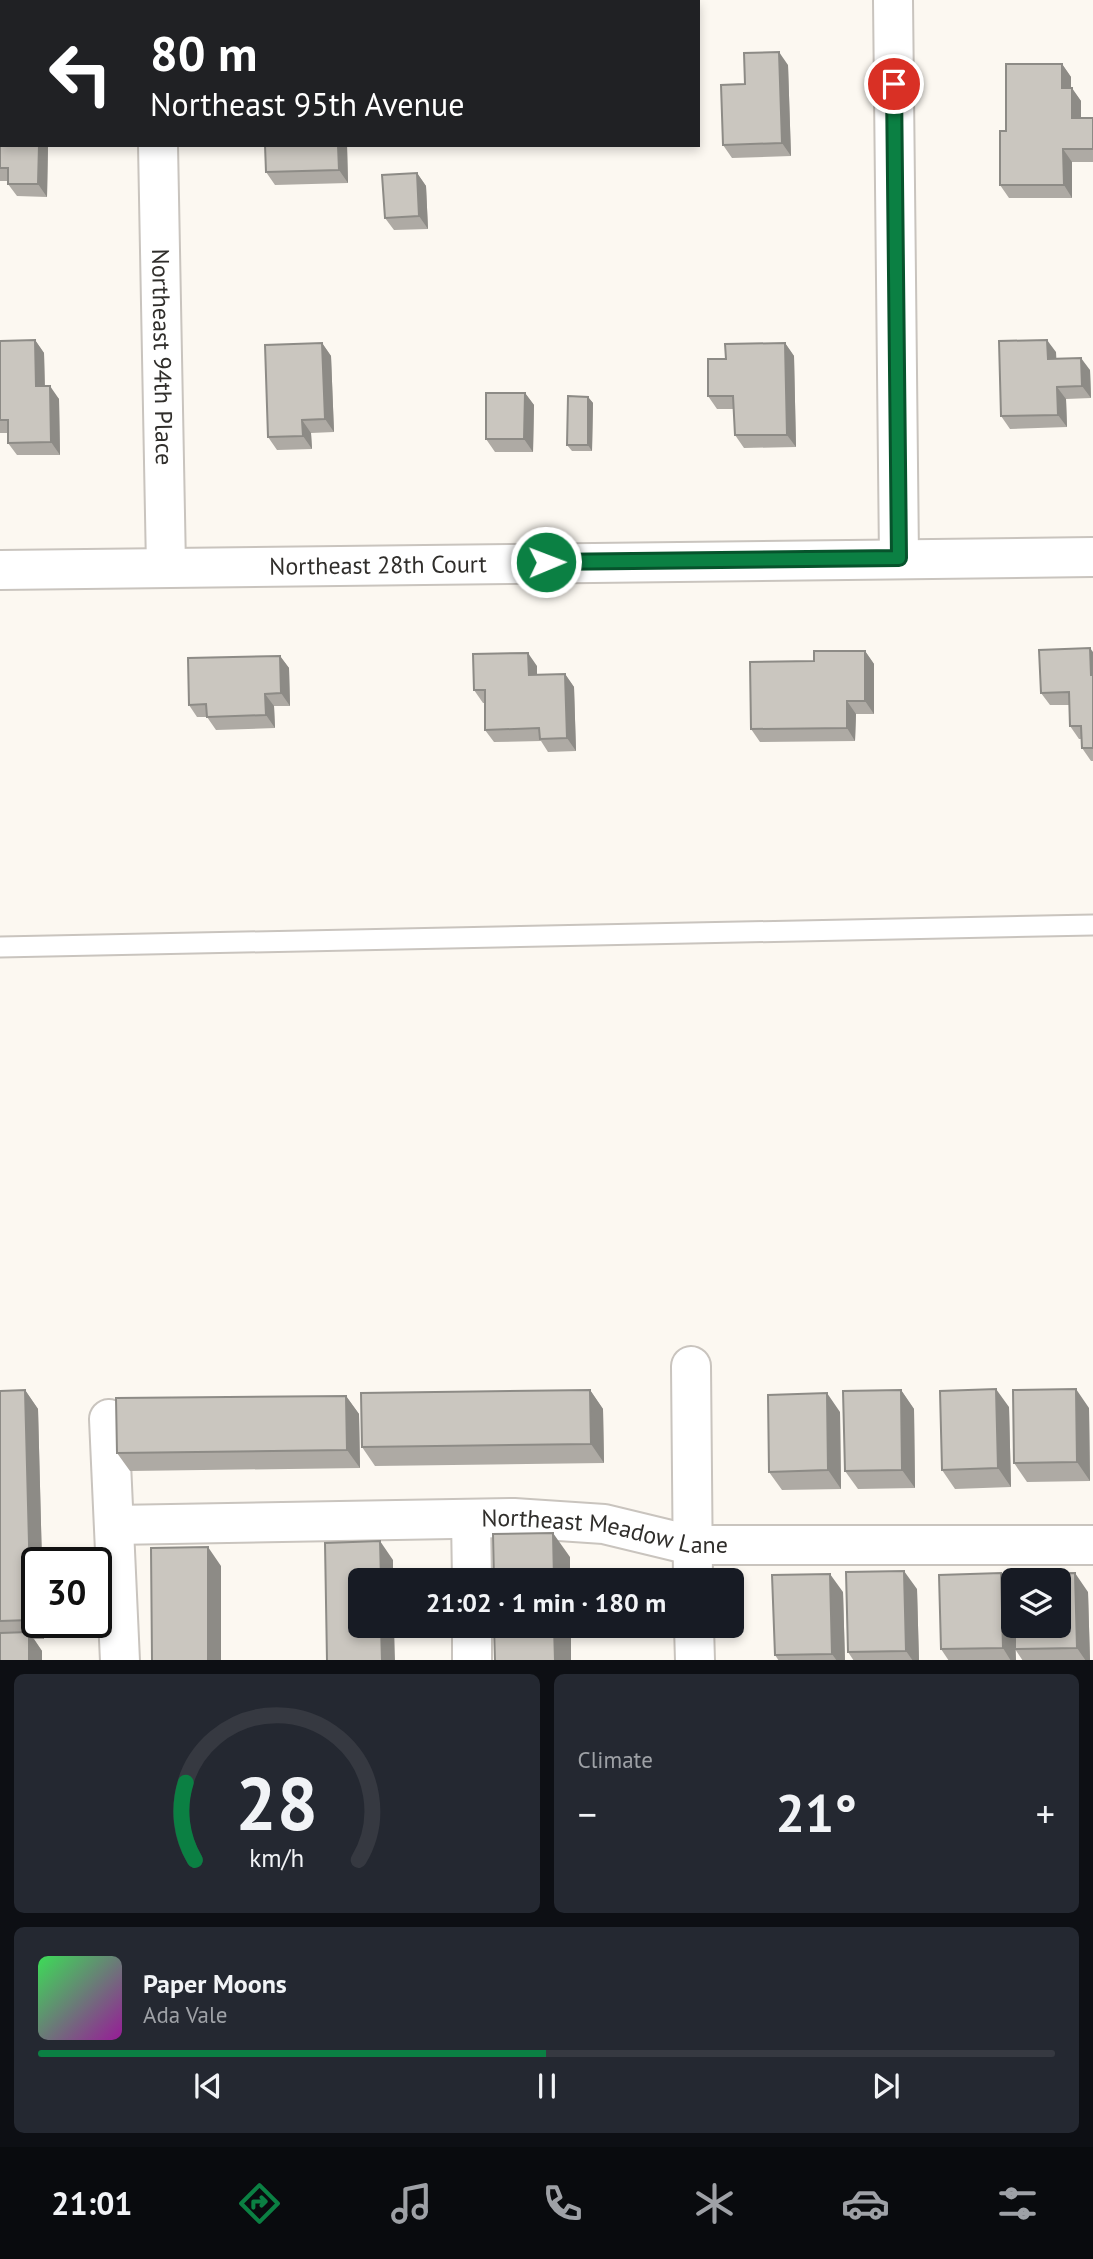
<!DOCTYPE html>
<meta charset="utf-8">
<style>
:root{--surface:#171b24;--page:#242831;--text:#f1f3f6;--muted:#9ea1a6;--line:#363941;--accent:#0b8043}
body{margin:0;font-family:"PT Sans",sans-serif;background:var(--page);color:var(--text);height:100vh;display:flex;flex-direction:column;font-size:26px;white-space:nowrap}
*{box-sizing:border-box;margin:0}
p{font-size:23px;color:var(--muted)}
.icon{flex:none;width:38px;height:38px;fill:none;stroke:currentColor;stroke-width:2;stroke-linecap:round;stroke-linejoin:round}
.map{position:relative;height:1660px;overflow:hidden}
.details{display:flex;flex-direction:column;gap:14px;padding:14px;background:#0d0f14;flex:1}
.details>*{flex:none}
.hud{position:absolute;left:0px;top:0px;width:700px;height:147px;box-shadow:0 4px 10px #0003;background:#202124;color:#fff;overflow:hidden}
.tools{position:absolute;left:1001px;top:1568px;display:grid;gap:14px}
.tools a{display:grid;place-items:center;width:70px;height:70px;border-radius:10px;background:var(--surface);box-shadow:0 4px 10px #0003;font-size:35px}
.speed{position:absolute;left:21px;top:1547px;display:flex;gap:14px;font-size:35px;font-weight:700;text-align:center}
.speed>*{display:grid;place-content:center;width:91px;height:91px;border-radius:50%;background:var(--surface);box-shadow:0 4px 10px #0003;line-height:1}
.speed .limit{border:4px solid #111;border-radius:10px;background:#fff;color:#111}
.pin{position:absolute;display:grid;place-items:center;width:60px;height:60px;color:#fff;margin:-30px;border:4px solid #fff;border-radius:50%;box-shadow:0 2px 7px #0007}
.me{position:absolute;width:77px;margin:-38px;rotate:89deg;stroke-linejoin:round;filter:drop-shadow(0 0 5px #0008)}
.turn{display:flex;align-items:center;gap:24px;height:147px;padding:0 35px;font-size:32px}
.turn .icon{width:91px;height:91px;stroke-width:2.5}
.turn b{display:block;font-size:49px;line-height:60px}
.big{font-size:52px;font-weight:800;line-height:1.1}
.details .card{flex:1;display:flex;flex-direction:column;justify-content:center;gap:10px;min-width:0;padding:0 24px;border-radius:10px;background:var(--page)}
.details .dial{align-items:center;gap:0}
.dial svg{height:182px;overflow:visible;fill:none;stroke:var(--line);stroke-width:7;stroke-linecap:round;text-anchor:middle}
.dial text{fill:var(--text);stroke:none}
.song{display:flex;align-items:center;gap:21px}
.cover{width:84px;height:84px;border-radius:10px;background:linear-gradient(135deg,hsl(130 70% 55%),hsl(300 70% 35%))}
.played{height:7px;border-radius:4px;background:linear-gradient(90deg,var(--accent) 50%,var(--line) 50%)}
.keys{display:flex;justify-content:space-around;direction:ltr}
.heat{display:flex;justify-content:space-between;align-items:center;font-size:38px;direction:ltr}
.details .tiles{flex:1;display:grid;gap:14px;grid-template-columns:1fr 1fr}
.card:last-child{grid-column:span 2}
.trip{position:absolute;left:348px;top:1568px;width:396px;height:70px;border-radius:10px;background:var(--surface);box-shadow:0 4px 10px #0003;font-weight:800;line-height:70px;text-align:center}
.tab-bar{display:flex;height:112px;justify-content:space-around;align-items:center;background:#090b0e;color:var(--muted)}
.tab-bar .icon{width:49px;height:49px}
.tab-bar .selected{color:var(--accent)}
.tab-bar b{font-size:32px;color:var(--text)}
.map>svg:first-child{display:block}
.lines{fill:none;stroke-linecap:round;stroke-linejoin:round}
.service-casing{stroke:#c9c4be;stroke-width:23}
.minor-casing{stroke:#c9c4be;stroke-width:42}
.service{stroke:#fff;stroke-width:19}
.minor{stroke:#fff;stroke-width:38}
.wall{fill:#aeaaa4}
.shaded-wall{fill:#8d8b86}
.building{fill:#cac6bf;stroke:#8d8b86;stroke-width:2}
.route-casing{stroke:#07532c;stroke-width:18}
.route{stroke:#0b8043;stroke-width:12}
.labels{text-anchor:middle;stroke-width:5;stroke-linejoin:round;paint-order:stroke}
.street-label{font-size:24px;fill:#302e2b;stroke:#fff}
</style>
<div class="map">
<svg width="1093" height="1661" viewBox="0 0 1093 1661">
<rect width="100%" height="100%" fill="#fcf8f1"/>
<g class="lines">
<defs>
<path id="service" d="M 0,947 L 1093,925"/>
<g id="minor">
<path d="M 155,0 L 155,2"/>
<path d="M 893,0 L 899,558"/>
<path id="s1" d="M 158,145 L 166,567"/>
<path id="s2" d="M 0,570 L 1093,557"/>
<path d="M 691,1366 L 693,1580"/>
<path d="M 109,1419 L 120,1661"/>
<path d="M 471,1519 L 472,1580"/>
<path id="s3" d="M 114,1525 L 514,1518 L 604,1524 L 691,1545 L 1093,1545"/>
<path d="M 472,1626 L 472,1661"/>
<path d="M 694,1626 L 695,1661"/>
</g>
</defs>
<use href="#service" class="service-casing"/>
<use href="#minor" class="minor-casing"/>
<use href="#service" class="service"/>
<use href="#minor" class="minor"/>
</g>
<path class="wall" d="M 486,0 L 532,0 L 532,2 L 487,2 Z
M 1062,64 L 1071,77 L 1071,88 L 1081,101 L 1081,118 L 1093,118 L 1093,162 L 1072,162 L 1072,198 L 1009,198 L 1000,185 L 1006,131 Z
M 788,65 L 791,156 L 732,158 L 723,145 L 745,84 Z
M 0,78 L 2,145 L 48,145 L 47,197 L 17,196 L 8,184 L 8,181 L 0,181 Z
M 347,145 L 348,183 L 275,185 L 266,172 Z
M 417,173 L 426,186 L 428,229 L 394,230 L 385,218 Z
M 35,340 L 44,353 L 45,386 L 59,399 L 60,455 L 17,455 L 8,443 L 8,433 L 0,433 L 0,341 Z
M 322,343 L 331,356 L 334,432 L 311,433 L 312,449 L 277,450 L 268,437 Z
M 785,343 L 794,356 L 796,447 L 744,448 L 735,435 L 734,409 L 717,409 L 708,396 L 726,359 Z
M 1056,352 L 1056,358 L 1090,370 L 1091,398 L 1066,399 L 1067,427 L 1010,429 L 1001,416 Z
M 525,393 L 534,405 L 533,452 L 495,452 L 486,439 Z
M 588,397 L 593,403 L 592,451 L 572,451 L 567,445 Z
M 865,651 L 874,664 L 874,714 L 856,714 L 855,741 L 760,742 L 751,729 L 814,661 Z
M 1093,652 L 1093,761 L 1091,761 L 1082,748 L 1082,739 L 1079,739 L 1070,726 L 1069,705 L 1050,705 L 1041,693 Z
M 280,656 L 289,668 L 290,706 L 274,706 L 275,728 L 216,730 L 207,717 L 197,717 L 189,705 Z
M 537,666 L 537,675 L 565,674 L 574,687 L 576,751 L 548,752 L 541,741 L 494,742 L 485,730 L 485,703 L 483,703 L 474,690 Z
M 25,1390 L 38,1409 L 42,1563 L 37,1563 L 44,1639 L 34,1639 L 42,1651 L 42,1661 L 0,1661 L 0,1391 Z
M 590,1390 L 603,1409 L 604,1463 L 375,1466 L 362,1447 Z
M 901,1390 L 914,1409 L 915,1488 L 858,1489 L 845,1471 Z
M 346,1396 L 359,1414 L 360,1468 L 130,1471 L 117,1453 Z
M 1009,1407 L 1011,1487 L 955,1489 L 942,1470 Z
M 1089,1408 L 1090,1481 L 1027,1482 L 1014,1463 Z
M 840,1412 L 841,1489 L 782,1490 L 769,1472 Z
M 917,1589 L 919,1661 L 854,1661 L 848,1652 Z
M 843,1592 L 845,1661 L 779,1661 L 775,1655 Z
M 1088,1592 L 1090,1661 L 1023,1661 L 1015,1649 L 1016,1661 L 949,1661 L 941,1649 Z"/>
<path class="shaded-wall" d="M 779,52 L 788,65 L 791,156 L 782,143 Z
M 1062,64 L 1071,77 L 1071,101 L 1062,88 Z
M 1072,88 L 1081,101 L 1081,131 L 1072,118 Z
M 39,145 L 48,145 L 47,197 L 38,184 Z
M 338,145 L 347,145 L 348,183 L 339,170 Z
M 1063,149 L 1072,162 L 1072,198 L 1064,185 Z
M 417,173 L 426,186 L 428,229 L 419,216 Z
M 35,340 L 44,353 L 45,399 L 36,386 Z
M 1047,340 L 1056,352 L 1057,371 L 1048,359 Z
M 322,343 L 331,356 L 334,432 L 325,419 Z
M 785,343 L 794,356 L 796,447 L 787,435 Z
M 1081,358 L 1090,370 L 1091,398 L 1082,386 Z
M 50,386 L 59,399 L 60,455 L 51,442 Z
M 1057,387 L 1066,399 L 1067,427 L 1058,415 Z
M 525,393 L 534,405 L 533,452 L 524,439 Z
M 588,397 L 593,403 L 592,451 L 588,445 Z
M 302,420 L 311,433 L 312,449 L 303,436 Z
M 1090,648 L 1093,652 L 1093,678 L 1091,675 Z
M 865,651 L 874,664 L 874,714 L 865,701 Z
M 528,653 L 537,666 L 537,688 L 529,675 Z
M 280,656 L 289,668 L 290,706 L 281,693 Z
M 565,674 L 574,687 L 576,751 L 567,738 Z
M 265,694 L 274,706 L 275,728 L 266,715 Z
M 847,701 L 856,714 L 855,741 L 847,728 Z
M 996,1389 L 1009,1407 L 1011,1487 L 998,1468 Z
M 1076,1389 L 1089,1408 L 1090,1481 L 1077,1462 Z
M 25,1390 L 38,1409 L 42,1563 L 37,1563 L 37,1622 L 43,1622 L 44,1639 L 31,1620 Z
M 590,1390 L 603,1409 L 604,1463 L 591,1444 Z
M 901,1390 L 914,1409 L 915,1488 L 902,1470 Z
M 827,1393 L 840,1412 L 841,1489 L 828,1470 Z
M 346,1396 L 359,1414 L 360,1468 L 347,1450 Z
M 553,1533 L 570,1557 L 570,1580 L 554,1580 Z
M 380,1541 L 393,1560 L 393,1580 L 381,1580 Z
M 208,1547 L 221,1566 L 221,1661 L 208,1661 Z
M 904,1571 L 917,1589 L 919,1661 L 913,1661 L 906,1651 Z
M 1001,1573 L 1013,1591 L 1013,1626 L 1015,1626 L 1016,1661 L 1011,1661 L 1003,1648 Z
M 1075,1573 L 1088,1592 L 1090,1661 L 1086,1661 L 1077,1648 Z
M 830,1574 L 843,1592 L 845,1661 L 837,1661 L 832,1654 Z
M 381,1626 L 394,1626 L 395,1661 L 382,1661 Z
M 554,1626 L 571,1626 L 571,1661 L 555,1661 Z
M 29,1632 L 42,1651 L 42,1661 L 29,1661 Z"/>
<path class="building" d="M 562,0 L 597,0 L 597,2 L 562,2 Z
M 779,52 L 782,143 L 723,145 L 721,85 L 745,84 L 744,53 Z
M 1006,64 L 1062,64 L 1062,88 L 1072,88 L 1072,118 L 1093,118 L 1093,149 L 1063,149 L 1064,185 L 1000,185 L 1000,131 L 1006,131 Z
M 0,78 L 2,78 L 2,145 L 39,145 L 38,184 L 8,184 L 8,168 L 0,168 Z
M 265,145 L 338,145 L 339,170 L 266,172 Z
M 417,173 L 419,216 L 385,218 L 382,175 Z
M 35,340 L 36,386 L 50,386 L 51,442 L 8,443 L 8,420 L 0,420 L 0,341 Z
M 1047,340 L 1048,359 L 1081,358 L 1082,386 L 1057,387 L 1058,415 L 1001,416 L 999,341 Z
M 322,343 L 325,419 L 302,420 L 303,436 L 268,437 L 265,345 Z
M 785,343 L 787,435 L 735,435 L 733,396 L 708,396 L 708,359 L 726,359 L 725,344 Z
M 486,393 L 525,393 L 524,439 L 486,439 Z
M 568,396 L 588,397 L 588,445 L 567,445 Z
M 1090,648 L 1091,675 L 1093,675 L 1093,748 L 1082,748 L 1081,726 L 1070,726 L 1069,692 L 1041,693 L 1039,650 Z
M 814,651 L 865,651 L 865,701 L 847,701 L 847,728 L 751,729 L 750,662 L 814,661 Z
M 528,653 L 529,675 L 565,674 L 567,738 L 540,739 L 539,728 L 485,730 L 485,690 L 474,690 L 473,654 Z
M 280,656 L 281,693 L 265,694 L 266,715 L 207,717 L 206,704 L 189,705 L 188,658 Z
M 996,1389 L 998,1468 L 942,1470 L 940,1391 Z
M 1076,1389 L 1077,1462 L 1014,1463 L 1013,1390 Z
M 25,1390 L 31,1620 L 0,1621 L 0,1391 Z
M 590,1390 L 591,1444 L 362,1447 L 361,1393 Z
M 901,1390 L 902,1470 L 845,1471 L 843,1391 Z
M 827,1393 L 828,1470 L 769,1472 L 768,1395 Z
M 346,1396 L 347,1450 L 117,1453 L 116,1398 Z
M 553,1533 L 554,1580 L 494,1580 L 493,1534 Z
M 380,1541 L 381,1580 L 360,1580 L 360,1626 L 381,1626 L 382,1661 L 327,1661 L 325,1543 Z
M 208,1547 L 208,1661 L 152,1661 L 151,1548 Z
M 904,1571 L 906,1651 L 848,1652 L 846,1572 Z
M 1001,1573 L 1003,1648 L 941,1649 L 939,1575 Z
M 1075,1573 L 1077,1648 L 1015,1649 L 1015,1626 L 1059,1626 L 1059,1580 L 1014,1580 L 1014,1574 Z
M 830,1574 L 832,1654 L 775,1655 L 772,1575 Z
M 494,1626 L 554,1626 L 555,1661 L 495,1661 Z
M 29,1632 L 29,1661 L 0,1661 L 0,1633 Z"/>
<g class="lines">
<defs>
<path id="route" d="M 546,562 L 899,558 L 894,84"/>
</defs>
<use href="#route" class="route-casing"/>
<use href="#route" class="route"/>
</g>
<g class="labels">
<g class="street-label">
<text dy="8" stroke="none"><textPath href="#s1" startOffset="212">Northeast 94th Place</textPath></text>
<text dy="8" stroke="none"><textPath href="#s2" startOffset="378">Northeast 28th Court</textPath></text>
<text dy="8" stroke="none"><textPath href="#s3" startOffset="492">Northeast Meadow Lane</textPath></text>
</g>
</g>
</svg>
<div class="tools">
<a><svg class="icon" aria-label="layers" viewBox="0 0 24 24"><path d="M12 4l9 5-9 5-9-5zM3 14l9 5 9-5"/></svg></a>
</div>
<div class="speed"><div class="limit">30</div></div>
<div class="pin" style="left:894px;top:84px;background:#d93025"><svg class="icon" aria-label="arrive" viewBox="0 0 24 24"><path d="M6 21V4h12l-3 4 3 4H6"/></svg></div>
<svg class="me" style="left:546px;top:562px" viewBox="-20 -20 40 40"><circle r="17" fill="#0b8043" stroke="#fff" stroke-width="3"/><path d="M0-11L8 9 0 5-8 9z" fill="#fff"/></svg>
<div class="trip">21:02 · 1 min · 180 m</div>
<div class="hud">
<div class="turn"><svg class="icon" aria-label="left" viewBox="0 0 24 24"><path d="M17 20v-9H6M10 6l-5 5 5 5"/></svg><div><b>80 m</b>Northeast 95th Avenue</div></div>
</div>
</div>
<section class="details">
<div class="tiles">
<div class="card dial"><svg viewBox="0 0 100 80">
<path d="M14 69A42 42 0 1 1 86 69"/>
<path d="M14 69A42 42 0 0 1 10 35" stroke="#0b8043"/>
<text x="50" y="56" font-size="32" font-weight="700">28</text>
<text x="50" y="72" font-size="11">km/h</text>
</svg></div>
<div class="card"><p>Climate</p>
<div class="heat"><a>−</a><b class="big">21°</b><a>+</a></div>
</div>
<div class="card">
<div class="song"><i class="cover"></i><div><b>Paper Moons</b><p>Ada Vale</p></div></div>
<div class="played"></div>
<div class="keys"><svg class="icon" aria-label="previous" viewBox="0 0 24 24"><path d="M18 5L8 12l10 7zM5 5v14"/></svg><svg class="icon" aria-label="pause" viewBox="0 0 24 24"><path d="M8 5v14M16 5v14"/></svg><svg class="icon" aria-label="next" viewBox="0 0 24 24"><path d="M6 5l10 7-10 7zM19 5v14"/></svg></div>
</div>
</div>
</section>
<nav class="tab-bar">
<b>21:01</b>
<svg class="icon selected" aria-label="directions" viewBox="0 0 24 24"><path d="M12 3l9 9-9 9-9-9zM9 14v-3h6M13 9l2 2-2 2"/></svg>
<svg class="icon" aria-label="music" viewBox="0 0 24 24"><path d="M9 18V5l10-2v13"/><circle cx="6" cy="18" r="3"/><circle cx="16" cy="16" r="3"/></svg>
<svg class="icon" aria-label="phone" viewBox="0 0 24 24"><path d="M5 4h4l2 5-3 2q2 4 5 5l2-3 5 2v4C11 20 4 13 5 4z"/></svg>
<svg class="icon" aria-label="climate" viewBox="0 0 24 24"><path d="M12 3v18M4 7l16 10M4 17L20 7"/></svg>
<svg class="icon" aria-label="car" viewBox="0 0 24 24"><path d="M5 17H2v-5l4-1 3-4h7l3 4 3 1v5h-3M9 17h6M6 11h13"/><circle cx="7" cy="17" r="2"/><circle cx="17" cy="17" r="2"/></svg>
<svg class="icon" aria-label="filters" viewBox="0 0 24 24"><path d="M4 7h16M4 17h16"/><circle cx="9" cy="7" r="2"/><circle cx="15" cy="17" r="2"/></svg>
</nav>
